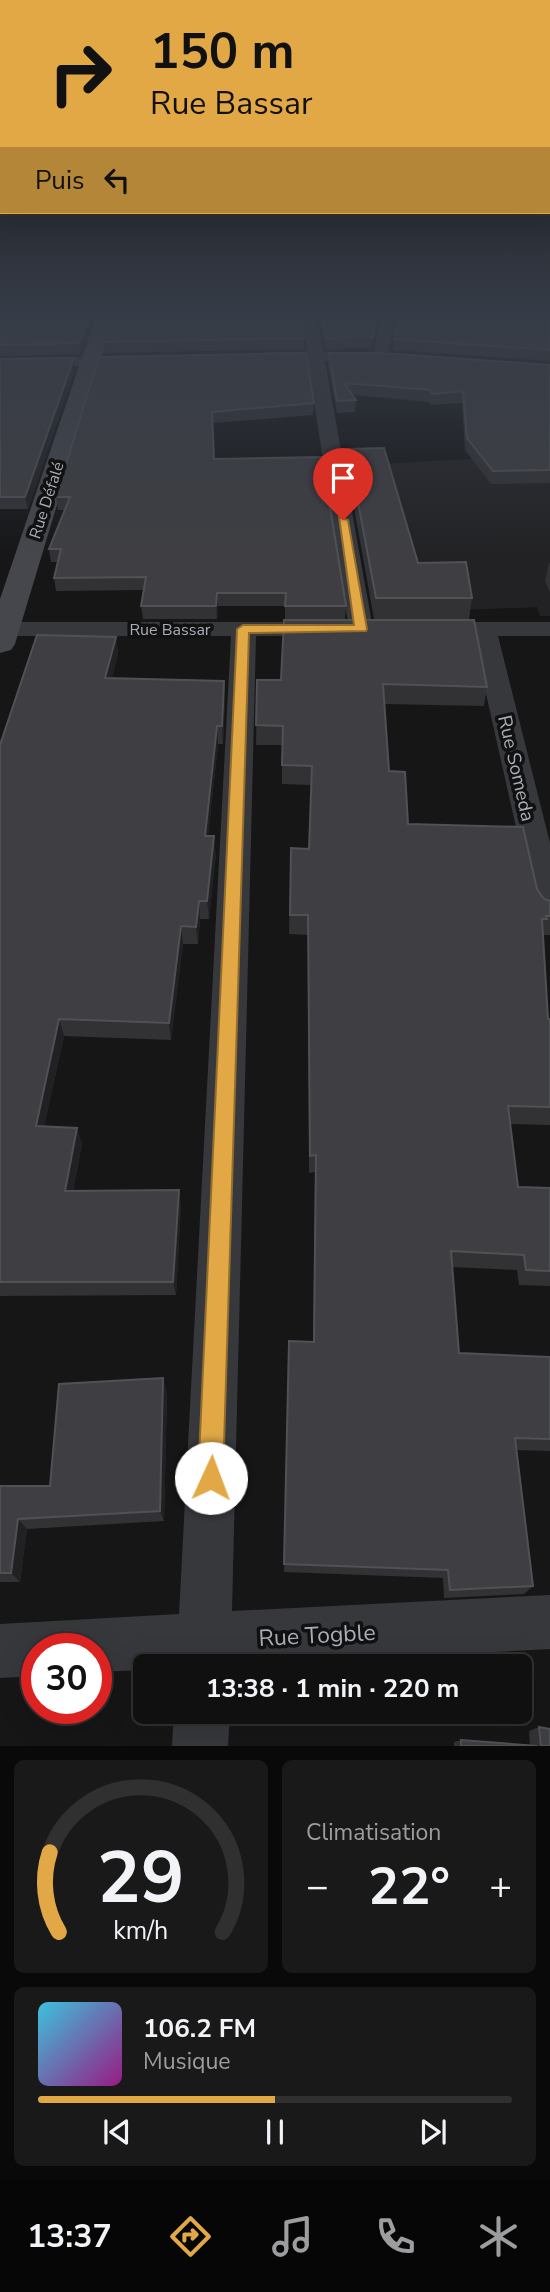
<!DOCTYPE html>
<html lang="fr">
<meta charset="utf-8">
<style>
:root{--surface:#101011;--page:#19191a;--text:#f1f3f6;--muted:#9c9d9f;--line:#303031;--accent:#e1a845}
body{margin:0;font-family:"Nunito Sans",sans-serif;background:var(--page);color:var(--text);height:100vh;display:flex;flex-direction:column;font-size:26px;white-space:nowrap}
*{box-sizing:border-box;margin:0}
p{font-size:23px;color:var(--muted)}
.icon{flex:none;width:38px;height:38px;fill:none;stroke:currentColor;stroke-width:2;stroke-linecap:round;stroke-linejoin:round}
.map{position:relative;height:1746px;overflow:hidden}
.sheet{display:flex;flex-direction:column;gap:14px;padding:14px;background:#090909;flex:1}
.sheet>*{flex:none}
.hud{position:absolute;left:0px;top:0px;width:551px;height:214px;box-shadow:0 7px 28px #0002,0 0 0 2px var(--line);background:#e1a845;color:#111;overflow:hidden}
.speed{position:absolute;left:21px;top:1633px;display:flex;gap:14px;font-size:35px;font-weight:700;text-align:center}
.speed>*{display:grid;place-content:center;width:91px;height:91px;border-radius:50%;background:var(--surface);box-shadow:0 7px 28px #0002,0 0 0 2px var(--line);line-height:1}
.speed .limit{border:10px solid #d22;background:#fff;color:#111}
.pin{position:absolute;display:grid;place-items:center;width:60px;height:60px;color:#fff;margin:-72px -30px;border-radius:50% 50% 50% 0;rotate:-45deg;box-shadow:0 0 7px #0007}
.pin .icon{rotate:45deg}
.me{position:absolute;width:77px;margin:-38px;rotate:2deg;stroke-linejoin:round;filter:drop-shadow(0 0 5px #0008)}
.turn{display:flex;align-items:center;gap:24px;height:147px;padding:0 35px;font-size:32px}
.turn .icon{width:91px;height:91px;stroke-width:2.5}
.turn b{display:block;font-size:49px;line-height:60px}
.then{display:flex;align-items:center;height:66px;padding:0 35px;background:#0003;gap:14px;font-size:26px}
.big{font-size:52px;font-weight:700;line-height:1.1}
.sheet .tile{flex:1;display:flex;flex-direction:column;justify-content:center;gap:10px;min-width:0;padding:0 24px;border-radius:10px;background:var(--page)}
.sheet .dial{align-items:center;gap:0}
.dial svg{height:182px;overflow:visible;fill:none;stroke:var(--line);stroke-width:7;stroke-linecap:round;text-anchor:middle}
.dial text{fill:var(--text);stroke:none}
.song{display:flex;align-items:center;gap:21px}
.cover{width:84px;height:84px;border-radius:10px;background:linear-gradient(135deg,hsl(190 70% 55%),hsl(310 70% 35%))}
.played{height:7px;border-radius:4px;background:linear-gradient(90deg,var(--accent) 50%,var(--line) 50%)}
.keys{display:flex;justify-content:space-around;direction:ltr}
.heat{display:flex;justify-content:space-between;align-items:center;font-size:38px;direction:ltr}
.sheet .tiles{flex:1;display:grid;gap:14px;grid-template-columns:1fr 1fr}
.tile:last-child{grid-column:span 2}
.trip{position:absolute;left:133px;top:1654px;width:399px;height:70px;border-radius:10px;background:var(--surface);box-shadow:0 7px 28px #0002,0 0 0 2px var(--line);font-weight:700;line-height:70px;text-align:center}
.menu{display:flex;height:112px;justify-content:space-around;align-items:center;background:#060607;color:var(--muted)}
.menu .icon{width:49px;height:49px}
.menu .active{color:var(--accent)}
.menu b{font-size:32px;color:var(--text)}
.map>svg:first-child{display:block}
.built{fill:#222224}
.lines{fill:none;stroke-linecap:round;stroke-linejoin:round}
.street{fill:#37383c;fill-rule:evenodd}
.secondary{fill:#45474c;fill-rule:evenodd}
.wall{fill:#323235}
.shaded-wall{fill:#212123}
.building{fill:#3f3f43;stroke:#4f5155;stroke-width:2}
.route{fill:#e1a845;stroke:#926d2d;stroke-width:2}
.labels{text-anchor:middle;stroke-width:7;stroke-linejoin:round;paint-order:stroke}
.far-street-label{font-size:16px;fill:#a9adb6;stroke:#111112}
.street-label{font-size:19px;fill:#a9adb6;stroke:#111112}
.near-street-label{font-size:23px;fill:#a9adb6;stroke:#111112}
</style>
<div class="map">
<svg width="550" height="1746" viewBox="0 0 550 1746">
<rect width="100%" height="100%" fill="#161617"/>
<path class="built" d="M 550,454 L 550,616 L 540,616 L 537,607 L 386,613 L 348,466 Z"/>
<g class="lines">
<path class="street" d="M 301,316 L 317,316 L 323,352 L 374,352 L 380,316 L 396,316 L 387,359 L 325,361 L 373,629 L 370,634 L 361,636 L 352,634 L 349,629 L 308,362 L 264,362 L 256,357 L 264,352 L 307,352 Z
M 125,356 L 133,361 L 131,365 L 0,368 L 0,358 Z
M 0,622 L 328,622 L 337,624 L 340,629 L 337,634 L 328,636 L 256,636 L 232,1611 L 550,1595 L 550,1649 L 230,1666 L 145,1666 L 145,1670 L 96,1672 L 96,1648 L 37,1648 L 37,1676 L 0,1678 L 0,1624 L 179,1614 L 231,636 L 0,636 Z
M 432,622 L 550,622 L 550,636 L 498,636 L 550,843 L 550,919 L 539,916 L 534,907 L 473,636 L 423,634 L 420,629 L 423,624 Z
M 174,1712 L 230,1712 L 228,1746 L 172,1746 Z"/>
<path class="secondary" d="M 96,316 L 114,316 L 15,644 L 11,650 L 0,653 L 0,599 Z"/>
</g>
<path class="wall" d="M 0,316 L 95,316 L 80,354 L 0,356 Z
M 319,316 L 378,316 L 372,348 L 325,349 Z
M 550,316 L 550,361 L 393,350 L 394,339 Z
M 304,338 L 304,349 L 105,353 L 104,342 Z
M 329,353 L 550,365 L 550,483 L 491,484 L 465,450 L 462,403 L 431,405 L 429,402 L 353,395 L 356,400 L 355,412 L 337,413 L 328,365 Z
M 99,357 L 314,403 L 313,415 L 213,423 L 214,459 L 346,606 L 345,619 L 285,619 L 285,606 L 218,606 L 217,619 L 143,619 L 141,606 L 144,590 L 56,591 L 54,578 L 58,562 L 51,562 L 49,549 L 65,510 L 58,510 L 56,497 Z
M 74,358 L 75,369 L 28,509 L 0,509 L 0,359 Z
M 348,449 L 418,563 L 472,598 L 469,619 L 374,619 L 347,469 Z
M 549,563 L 550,563 L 550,593 L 545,581 Z
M 116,637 L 118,654 L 112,678 L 224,681 L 225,698 L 223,744 L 218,744 L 208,836 L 216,854 L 209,919 L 200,919 L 198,944 L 183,944 L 171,1040 L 64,1036 L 44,1127 L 77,1128 L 82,1144 L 73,1191 L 181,1205 L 176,1295 L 0,1296 L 0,745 Z
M 257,680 L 487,687 L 484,706 L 384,704 L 389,771 L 408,824 L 537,889 L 544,899 L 550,901 L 550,935 L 543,935 L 548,1019 L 550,1019 L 550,1125 L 510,1124 L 518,1187 L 550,1188 L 550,1286 L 519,1285 L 517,1270 L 452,1267 L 459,1353 L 550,1357 L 550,1451 L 516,1450 L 533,1586 L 524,1594 L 444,1598 L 443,1578 L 284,1572 L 289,1341 L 313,1342 L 315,1172 L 309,1173 L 308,935 L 289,934 L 291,848 L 309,849 L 311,785 L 282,784 L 282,745 L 256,745 Z
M 167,1392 L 164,1521 L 27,1529 L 20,1582 L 0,1582 L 0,1486 L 50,1486 Z
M 539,1727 L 550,1746 L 454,1746 L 454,1742 L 461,1740 L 530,1745 L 529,1731 Z"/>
<path class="shaded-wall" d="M 90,316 L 95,316 L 80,354 L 79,343 Z
M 377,316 L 378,316 L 372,348 L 373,337 Z
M 74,358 L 75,369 L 28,509 L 25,497 Z
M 217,593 L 218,606 L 217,619 L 216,606 Z
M 116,637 L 118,654 L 108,696 L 105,678 Z
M 224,681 L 225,698 L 223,744 L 222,726 Z
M 217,726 L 218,744 L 206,853 L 205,836 Z
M 214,836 L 216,854 L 209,919 L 207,901 Z
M 199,901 L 200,919 L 198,944 L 196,927 Z
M 181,926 L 183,944 L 171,1040 L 169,1023 Z
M 59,1019 L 64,1036 L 41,1142 L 36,1126 Z
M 77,1128 L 82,1144 L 70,1206 L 65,1191 Z
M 179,1190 L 181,1205 L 176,1295 L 173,1282 Z
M 163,1378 L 167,1392 L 164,1521 L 160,1511 Z
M 18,1519 L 27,1529 L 20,1582 L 11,1573 Z"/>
<path class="building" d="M 0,316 L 90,316 L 79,343 L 0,345 Z
M 112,316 L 300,316 L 304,338 L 104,342 Z
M 321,316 L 377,316 L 373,337 L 326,338 Z
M 398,316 L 550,316 L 550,350 L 394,339 Z
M 306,353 L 314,403 L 212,412 L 214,459 L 322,457 L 346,606 L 285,606 L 286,593 L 217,593 L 216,606 L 141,606 L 146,577 L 54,578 L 61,549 L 49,549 L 70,497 L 56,497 L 99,357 Z
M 329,353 L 382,353 L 550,365 L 550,470 L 493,471 L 467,438 L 463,391 L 433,394 L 430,390 L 344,383 L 356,400 L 337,401 Z
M 74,358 L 25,497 L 0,497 L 0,359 Z
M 384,448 L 418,563 L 466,562 L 472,598 L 376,598 L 348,449 Z
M 284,620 L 474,620 L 487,687 L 383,684 L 389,771 L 405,772 L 408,824 L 523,827 L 537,889 L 544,899 L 550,901 L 550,916 L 546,916 L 547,919 L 542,919 L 548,1019 L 550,1019 L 550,1107 L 508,1106 L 518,1187 L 550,1188 L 550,1271 L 526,1270 L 524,1255 L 451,1251 L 459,1353 L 550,1357 L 550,1439 L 515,1438 L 533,1586 L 450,1590 L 448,1570 L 284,1564 L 289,1341 L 314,1342 L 316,1155 L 310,1156 L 308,915 L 290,915 L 291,848 L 309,849 L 312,766 L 282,765 L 283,726 L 256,725 L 257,680 L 281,680 Z
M 37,635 L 116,637 L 105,678 L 224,681 L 222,726 L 217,726 L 205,836 L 214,836 L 207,901 L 199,901 L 196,927 L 181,926 L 169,1023 L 59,1019 L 36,1126 L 77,1128 L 65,1191 L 179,1190 L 173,1282 L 0,1282 L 0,745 Z
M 163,1378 L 160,1511 L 18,1519 L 11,1573 L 0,1573 L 0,1486 L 50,1486 L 59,1384 Z
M 539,1727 L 550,1729 L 550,1746 L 541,1746 Z
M 461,1740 L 537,1746 L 461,1746 Z"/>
<linearGradient id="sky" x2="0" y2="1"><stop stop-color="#0c0c0d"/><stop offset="0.56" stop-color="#363c47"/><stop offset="1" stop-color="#363c47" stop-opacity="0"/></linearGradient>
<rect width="550" height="560" fill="url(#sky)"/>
<path class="route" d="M 339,517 L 348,520 L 367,629 L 366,631 L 249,633 L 223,1478 L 220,1486 L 211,1490 L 202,1486 L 198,1478 L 237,629 L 243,625 L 354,625 Z"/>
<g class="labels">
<g class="far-street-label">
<text transform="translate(46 500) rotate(-72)" y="6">Rue Défalé</text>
<text x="170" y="635">Rue Bassar</text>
</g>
<g class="street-label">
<text transform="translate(517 768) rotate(77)" y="7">Rue Someda</text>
</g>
<g class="near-street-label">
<text transform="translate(317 1635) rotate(-3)" y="8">Rue Togble</text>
</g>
</g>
</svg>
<div class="speed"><div class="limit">30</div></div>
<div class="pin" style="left:343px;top:520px;background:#d93025"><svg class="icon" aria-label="arrive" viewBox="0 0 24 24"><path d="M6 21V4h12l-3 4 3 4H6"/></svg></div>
<svg class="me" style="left:211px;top:1478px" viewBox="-20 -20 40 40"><circle r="19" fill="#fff"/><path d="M0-13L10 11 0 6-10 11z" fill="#e1a845"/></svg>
<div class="trip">13:38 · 1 min · 220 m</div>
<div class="hud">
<div class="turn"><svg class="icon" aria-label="right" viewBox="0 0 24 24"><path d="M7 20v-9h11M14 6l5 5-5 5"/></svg><div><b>150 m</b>Rue Bassar</div></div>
<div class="then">Puis<svg class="icon" aria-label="left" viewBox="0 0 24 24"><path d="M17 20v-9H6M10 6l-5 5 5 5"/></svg></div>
</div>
</div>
<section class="sheet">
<div class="tiles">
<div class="tile dial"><svg viewBox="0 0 100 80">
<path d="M14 69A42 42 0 1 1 86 69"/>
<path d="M14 69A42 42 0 0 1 10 34" stroke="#e1a845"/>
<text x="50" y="56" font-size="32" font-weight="700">29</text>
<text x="50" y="72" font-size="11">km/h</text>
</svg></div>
<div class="tile"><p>Climatisation</p>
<div class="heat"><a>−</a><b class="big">22°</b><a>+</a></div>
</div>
<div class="tile">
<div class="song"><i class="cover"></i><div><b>106.2 FM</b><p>Musique</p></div></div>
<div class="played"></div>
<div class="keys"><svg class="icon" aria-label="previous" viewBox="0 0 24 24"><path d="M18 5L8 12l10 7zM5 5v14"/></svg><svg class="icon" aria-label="pause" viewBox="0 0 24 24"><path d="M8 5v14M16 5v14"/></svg><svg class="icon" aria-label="next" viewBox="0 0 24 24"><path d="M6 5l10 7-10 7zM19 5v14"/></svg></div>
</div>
</div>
</section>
<nav class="menu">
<b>13:37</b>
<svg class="icon active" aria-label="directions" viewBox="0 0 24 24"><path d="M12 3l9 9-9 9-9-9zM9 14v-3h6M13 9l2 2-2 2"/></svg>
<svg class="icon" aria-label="music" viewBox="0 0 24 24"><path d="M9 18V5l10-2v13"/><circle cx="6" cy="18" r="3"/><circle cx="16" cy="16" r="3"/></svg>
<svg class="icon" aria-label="phone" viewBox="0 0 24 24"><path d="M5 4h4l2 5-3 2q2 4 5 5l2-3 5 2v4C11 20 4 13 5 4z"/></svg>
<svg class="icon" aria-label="climate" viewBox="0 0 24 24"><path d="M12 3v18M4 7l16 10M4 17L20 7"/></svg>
</nav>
